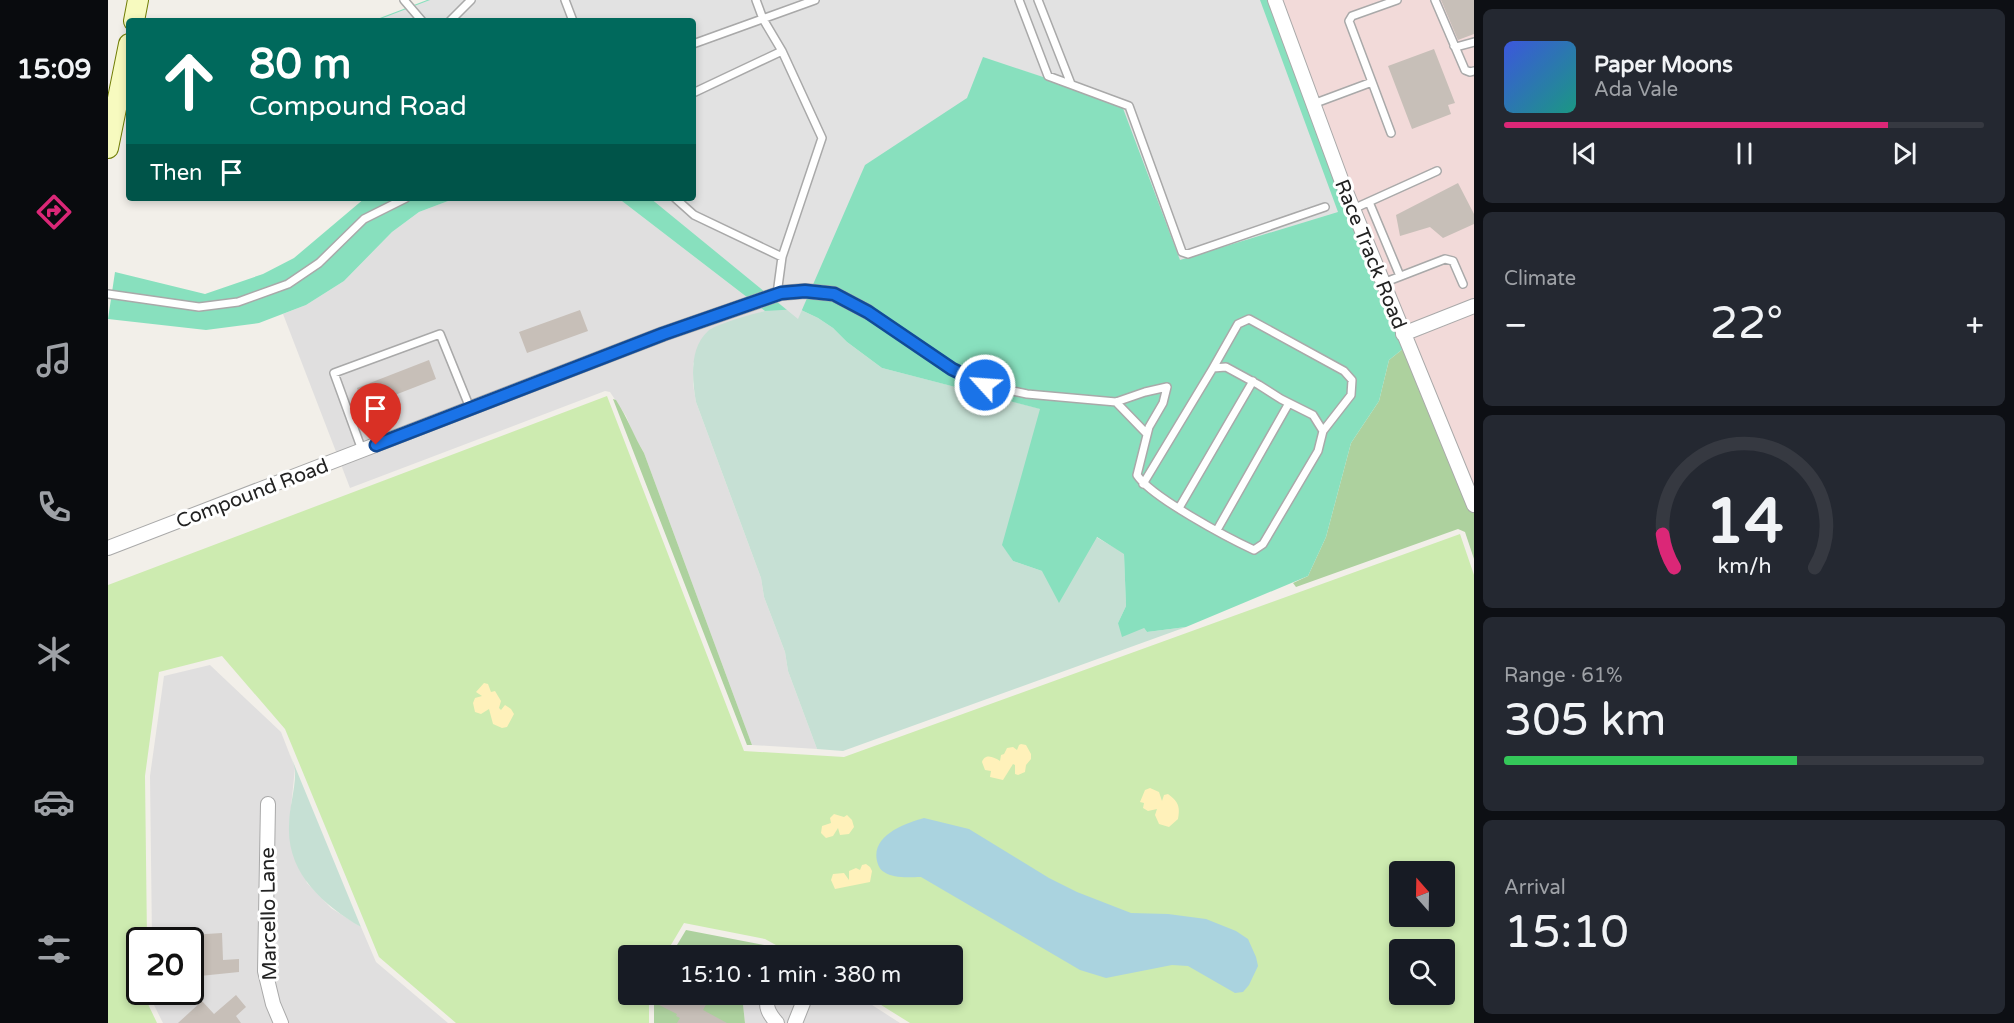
<!DOCTYPE html>
<meta charset="utf-8">
<style>
:root{--surface:#171b24;--page:#242831;--text:#f1f3f6;--muted:#9ea1a6;--line:#363941;--accent:#db2777}
body{margin:0;font-family:"Varela Round",sans-serif;background:var(--page);color:var(--text);height:100vh;display:flex;flex-direction:column;font-size:22px;white-space:nowrap}
*{box-sizing:border-box;margin:0}
p{font-size:20px;color:var(--muted)}
.icon{flex:none;width:33px;height:33px;fill:none;stroke:currentColor;stroke-width:2;stroke-linecap:round;stroke-linejoin:round}
.map{position:relative;flex:1;overflow:hidden}
.panel{display:flex;flex-direction:column;gap:9px;padding:9px;background:#0d0f14;width:540px}
.panel>*{flex:none}
.hud{position:absolute;left:18px;top:18px;width:570px;height:183px;border-radius:6px;box-shadow:0 3px 9px #0003;background:#00695c;color:#fff;overflow:hidden}
.needle{width:39px;rotate:340deg}
.fabs{position:absolute;left:1281px;top:861px;display:grid;gap:12px}
.fabs a{display:grid;place-items:center;width:66px;height:66px;border-radius:6px;background:var(--surface);box-shadow:0 3px 9px #0003;font-size:30px}
.speed{position:absolute;left:18px;top:927px;display:flex;gap:12px;font-size:30px;font-weight:700;text-align:center}
.speed>*{display:grid;place-content:center;width:78px;height:78px;border-radius:50%;background:var(--surface);box-shadow:0 3px 9px #0003;line-height:1}
.speed .limit{border:3px solid #111;border-radius:9px;background:#fff;color:#111}
.pin{position:absolute;display:grid;place-items:center;width:51px;height:51px;color:#fff;margin:-62px -26px;border-radius:50% 50% 50% 0;rotate:-45deg;box-shadow:0 0 6px #0007}
.pin .icon{rotate:45deg}
.me{position:absolute;width:66px;margin:-33px;rotate:296deg;stroke-linejoin:round;filter:drop-shadow(0 0 4px #0008)}
.turn{display:flex;align-items:center;gap:21px;height:126px;padding:0 24px;font-size:27px}
.turn .icon{width:78px;height:78px;stroke-width:2.5}
.turn b{display:block;font-size:42px;line-height:51px}
.then{display:flex;align-items:center;height:57px;padding:0 24px;background:#0003;gap:12px;font-size:22px}
.big{font-size:45px;font-weight:600;line-height:1.1}
.panel .card{flex:1;display:flex;flex-direction:column;justify-content:center;gap:9px;min-width:0;padding:0 21px;border-radius:9px;background:var(--page)}
.panel .dial{align-items:center;gap:0}
.dial svg{height:156px;overflow:visible;fill:none;stroke:var(--line);stroke-width:7;stroke-linecap:round;text-anchor:middle}
.dial text{fill:var(--text);stroke:none}
.song{display:flex;align-items:center;gap:18px}
.cover{width:72px;height:72px;border-radius:9px;background:linear-gradient(135deg,hsl(230 70% 55%),hsl(170 70% 35%))}
.played{height:6px;border-radius:3px;background:linear-gradient(90deg,var(--accent) 80%,var(--line) 80%)}
.keys{display:flex;justify-content:space-around;direction:ltr}
.heat{display:flex;justify-content:space-between;align-items:center;font-size:33px;direction:ltr}
.charge{height:9px;border-radius:4px;background:linear-gradient(90deg,#34c759 61%,var(--line) 0)}
.trip{position:absolute;left:510px;top:945px;width:345px;height:60px;border-radius:6px;background:var(--surface);box-shadow:0 3px 9px #0003;font-weight:600;line-height:60px;text-align:center}
main{display:flex;flex:1;min-height:0}
.tab-bar{display:flex;flex-direction:column;width:108px;justify-content:space-around;align-items:center;background:#090b0e;color:var(--muted)}
.tab-bar .icon{width:42px;height:42px}
.tab-bar .active{color:var(--accent)}
.tab-bar b{font-size:27px;color:var(--text)}
.map>svg:first-child{display:block}
.residential{fill:#e0dfdf}
.commercial{fill:#f2dad9}
.grass{fill:#cdebb0;fill-rule:evenodd}
.forest{fill:#add19e}
.wetland{fill:#c6e0d4}
.sand{fill:#fff1ba}
.pitch{fill:#88e0be}
.parking{fill:#e2e2e2}
.water{fill:#aad3df}
.building{fill:#c7bfb8}
.lines{fill:none;stroke-linecap:round;stroke-linejoin:round}
.lane-casing{stroke:#a9a9a9;stroke-width:10}
.street-casing{stroke:#a9a9a9;stroke-width:16}
.secondary-casing{stroke:#707d05;stroke-width:22}
.lane{stroke:#fff;stroke-width:7}
.street{stroke:#fff;stroke-width:14}
.secondary{stroke:#f7fabf;stroke-width:20}
.route-casing{stroke:#114b97;stroke-width:15}
.route{stroke:#1a73e8;stroke-width:10}
.labels{text-anchor:middle;stroke-width:6;stroke-linejoin:round;paint-order:stroke}
.street-label{font-size:20px;fill:#222;stroke:#fff}
</style>
<main>
<nav class="tab-bar">
<b>15:09</b>
<svg class="icon active" aria-label="directions" viewBox="0 0 24 24"><path d="M12 3l9 9-9 9-9-9zM9 14v-3h6M13 9l2 2-2 2"/></svg>
<svg class="icon" aria-label="music" viewBox="0 0 24 24"><path d="M9 18V5l10-2v13"/><circle cx="6" cy="18" r="3"/><circle cx="16" cy="16" r="3"/></svg>
<svg class="icon" aria-label="phone" viewBox="0 0 24 24"><path d="M5 4h4l2 5-3 2q2 4 5 5l2-3 5 2v4C11 20 4 13 5 4z"/></svg>
<svg class="icon" aria-label="climate" viewBox="0 0 24 24"><path d="M12 3v18M4 7l16 10M4 17L20 7"/></svg>
<svg class="icon" aria-label="car" viewBox="0 0 24 24"><path d="M5 17H2v-5l4-1 3-4h7l3 4 3 1v5h-3M9 17h6M6 11h13"/><circle cx="7" cy="17" r="2"/><circle cx="17" cy="17" r="2"/></svg>
<svg class="icon" aria-label="filters" viewBox="0 0 24 24"><path d="M4 7h16M4 17h16"/><circle cx="9" cy="7" r="2"/><circle cx="15" cy="17" r="2"/></svg>
</nav>
<div class="map">
<svg width="1366" height="1023" viewBox="0 0 1366 1023">
<rect width="100%" height="100%" fill="#f2efe9"/>
<path class="residential" d="M 348,198 L 510,198 L 657,311 L 601,331 L 585,364 L 585,384 L 588,402 L 653,578 L 656,597 L 677,652 L 680,671 L 709,749 L 644,745 L 536,453 L 525,433 L 518,416 L 502,392 L 497,391 L 242,488 L 175,314 L 198,305 L 236,281 L 284,232 L 311,212 Z
M 102,665 L 173,732 L 187,768 L 181,827 L 199,883 L 223,908 L 253,927 L 268,962 L 340,1023 L 55,1023 L 45,1003 L 45,992 L 82,992 L 82,940 L 44,940 L 42,776 L 56,676 Z
M 634,995 L 740,995 L 761,1003 L 792,1023 L 637,1023 Z"/>
<path class="commercial" d="M 1166,0 L 1366,0 L 1366,497 Z"/>
<path class="grass" d="M 499,396 L 636,751 L 736,757 L 1352,534 L 1366,575 L 1366,1023 L 802,1023 L 757,995 L 844,994 L 844,956 L 686,955 L 657,939 L 576,923 L 557,955 L 520,956 L 520,994 L 541,995 L 541,1023 L 348,1023 L 271,957 L 177,729 L 114,656 L 51,672 L 37,776 L 39,940 L 32,940 L 32,992 L 40,992 L 40,1004 L 49,1023 L 0,1023 L 0,585 ZM 1292,872 L 1336,872 L 1336,916 L 1292,916 ZM 1292,950 L 1336,950 L 1336,994 L 1292,994 Z"/>
<path class="forest" d="M 1296,348 L 1366,497 L 1366,559 L 1357,532 L 1350,529 L 1188,587 L 1185,583 L 1200,576 L 1218,537 L 1243,443 L 1271,401 L 1281,360 Z
M 505,399 L 508,400 C 519,417 526,436 536,453 L 644,745 L 639,745 Z
M 578,930 L 656,945 L 675,955 L 563,955 Z
M 546,995 L 634,995 L 637,1023 L 546,1023 Z"/>
<path class="wetland" d="M 671,308 L 691,309 L 710,318 L 725,328 L 739,342 L 774,368 L 933,409 L 895,545 L 905,561 L 934,571 L 988,537 L 1016,553 L 1018,606 L 1010,623 L 1036,628 L 1039,632 L 1078,627 L 735,751 L 709,749 L 680,671 L 677,652 L 656,597 L 653,578 L 588,402 C 584,380 581,348 600,331 C 609,323 658,310 671,308 Z
M 181,752 L 253,927 C 215,905 179,873 181,826 C 181,807 188,788 187,770 C 186,764 183,757 181,752 Z"/>
<path class="sand" d="M 376,683 L 380,684 L 383,692 L 387,691 L 393,701 L 391,708 L 393,710 L 397,705 L 403,709 L 406,714 L 399,727 L 394,728 L 385,724 L 381,709 L 373,714 L 367,712 L 365,703 L 367,698 L 374,696 L 368,692 Z
M 913,744 L 918,745 L 923,754 L 923,759 L 918,765 L 917,772 L 910,775 L 907,774 L 907,765 L 905,764 L 895,780 L 882,777 L 883,771 L 877,770 L 874,762 C 877,753 886,757 892,761 L 893,755 L 896,754 L 899,748 L 905,747 L 909,750 L 911,745 Z
M 1042,788 L 1051,792 L 1054,801 L 1056,795 L 1060,794 C 1071,802 1072,807 1070,819 L 1061,827 L 1051,824 L 1047,815 L 1049,809 L 1040,811 L 1035,808 L 1036,803 L 1032,802 L 1037,790 Z
M 726,814 L 736,817 L 739,815 L 744,820 L 746,827 L 741,834 L 732,835 L 730,828 L 725,836 L 718,838 L 713,833 L 714,826 L 723,823 L 722,818 Z
M 758,864 L 762,867 L 764,871 L 762,882 L 727,889 L 723,880 L 725,874 L 736,873 L 741,880 L 741,871 L 748,868 L 752,870 L 754,865 Z"/>
<path class="pitch" d="M 319,0 L 1166,0 L 1296,348 L 1281,360 L 1271,401 L 1243,443 L 1218,537 L 1200,576 L 1078,627 L 1039,632 L 1036,628 L 1014,637 L 1010,623 L 1018,606 L 1016,554 L 989,537 L 951,603 L 934,571 L 905,561 L 894,545 L 932,409 L 774,368 L 739,342 L 725,328 L 710,318 L 691,309 L 657,311 L 510,198 L 585,198 L 585,21 L 264,21 Z
M 257,198 L 348,198 L 311,212 L 284,232 L 236,281 L 198,305 L 151,323 L 98,330 L 0,319 L 7,272 L 97,294 L 155,274 L 186,258 Z"/>
<path class="parking" d="M 322,0 L 1152,0 L 1230,212 L 1072,260 L 1013,103 L 875,57 L 859,98 L 757,165 L 690,319 L 542,198 L 585,198 L 585,21 L 267,21 Z"/>
<path class="water" d="M 816,818 L 861,829 L 941,878 L 969,892 L 1023,913 L 1060,914 L 1098,919 L 1128,931 L 1140,939 L 1148,957 L 1150,966 L 1141,985 L 1135,992 L 1127,993 L 1080,966 L 1064,965 L 998,978 L 972,970 L 813,877 C 802,877 786,879 776,872 C 772,870 770,865 769,861 C 763,835 798,823 816,818 Z"/>
<path class="building" d="M 1333,0 L 1366,0 L 1366,34 L 1350,40 Z
M 1326,49 L 1347,103 L 1340,105 L 1343,114 L 1304,129 L 1280,66 Z
M 1350,183 L 1366,214 L 1366,224 L 1335,238 L 1322,227 L 1292,236 L 1288,215 Z
M 472,310 L 480,331 L 419,353 L 411,332 Z
M 321,360 L 328,379 L 256,407 L 249,388 Z
M 114,933 L 115,960 L 131,959 L 131,972 L 82,977 L 82,935 Z
M 554,994 L 604,994 L 595,1010 L 619,1023 L 569,1023 L 572,1018 L 568,1016 L 569,1014 L 549,1004 Z
M 128,995 L 138,1007 L 128,1016 L 133,1023 L 70,1023 L 94,1001 L 106,1014 Z"/>
<g class="lines">
<defs>
<path id="lane" d="M 296,0 L 314,21
M 457,0 L 465,21
M 911,0 L 940,76 L 1021,106 L 1074,252 L 1080,254 L 1217,207
M 930,0 L 963,84
M 1327,0 L 1357,70 L 1362,72 L 1366,71
M 342,21 L 363,0
M 585,44 L 707,0
M 1346,46 L 1348,47 L 1366,42
M 1264,82 L 1241,21 L 1244,16 L 1289,0
M 585,93 L 674,51 L 655,19 L 648,0
M 1205,104 L 1264,82 L 1283,133
M 567,198 L 586,215 L 674,257
M 1261,202 L 1292,276
M 1245,209 L 1329,171
M 1275,283 L 1337,259 L 1345,261 L 1355,284
M 0,294 L 91,307 L 130,302 L 180,284 L 211,263 L 256,219 L 298,198
M 669,294 L 674,257 L 714,138 L 674,51
M 760,312 L 844,369 L 877,385 L 919,394 L 1008,402 L 1037,392 L 1059,387 L 1055,403 L 1041,427 L 1029,475 C 1043,497 1120,538 1146,550 L 1155,544 L 1210,451 L 1215,431 L 1205,415 L 1173,399 L 1151,385 L 1118,367 L 1105,368 L 1035,484
M 1105,368 L 1130,324 L 1141,319 L 1236,371 L 1244,380 L 1243,395 L 1215,431
M 1008,402 L 1039,434
M 254,450 L 226,373 L 332,334 L 362,408
M 1071,508 L 1145,381
M 1109,530 L 1181,403"/>
<path id="street" d="M 1167,0 L 1234,182 L 1366,505
M 1295,334 L 1366,306
M 0,548 L 555,334 L 673,293 L 697,291 L 726,294 L 760,312
M 160,804 L 157,971 L 165,1004 L 173,1023
M 661,994 C 656,1006 661,1014 669,1023
M 687,1023 L 695,1003 L 692,994"/>
<path id="secondary" d="M 26,21 L 30,0
M 0,148 L 21,44"/>
</defs>
<use href="#lane" class="lane-casing"/>
<use href="#street" class="street-casing"/>
<use href="#secondary" class="secondary-casing"/>
<use href="#lane" class="lane"/>
<use href="#street" class="street"/>
<use href="#secondary" class="secondary"/>
</g>
<g class="lines">
<defs>
<path id="route" d="M 268,445 L 555,334 L 673,293 L 697,291 L 726,294 L 760,312 L 844,369 L 877,385"/>
</defs>
<use href="#route" class="route-casing"/>
<use href="#route" class="route"/>
</g>
<g class="labels">
<g class="street-label">
<text transform="translate(1263 254) rotate(68)" y="7">Race Track Road</text>
<text transform="translate(144 493) rotate(-21)" y="7">Compound Road</text>
<text transform="translate(160 914) rotate(-91)" y="7">Marcello Lane</text>
</g>
</g>
</svg>
<div class="fabs">
<a><svg class="needle" viewBox="-14 -14 28 28"><path d="M0-13l5 13h-10z" fill="#e53935"/><path d="M0 13l5-13h-10z" fill="#9ea1a6"/></svg></a>
<a><svg class="icon" aria-label="search" viewBox="0 0 24 24"><circle cx="10" cy="10" r="6"/><path d="M15 15l6 6"/></svg></a>
</div>
<div class="speed"><div class="limit">20</div></div>
<div class="pin" style="left:268px;top:445px;background:#d93025"><svg class="icon" aria-label="arrive" viewBox="0 0 24 24"><path d="M6 21V4h12l-3 4 3 4H6"/></svg></div>
<svg class="me" style="left:877px;top:385px" viewBox="-20 -20 40 40"><circle r="17" fill="#1a73e8" stroke="#fff" stroke-width="3"/><path d="M0-11L8 9 0 5-8 9z" fill="#fff"/></svg>
<div class="trip">15:10 · 1 min · 380 m</div>
<div class="hud">
<div class="turn"><svg class="icon" aria-label="ahead" viewBox="0 0 24 24"><path d="M12 20V5M6 11l6-6 6 6"/></svg><div><b>80 m</b>Compound Road</div></div>
<div class="then">Then<svg class="icon" aria-label="arrive" viewBox="0 0 24 24"><path d="M6 21V4h12l-3 4 3 4H6"/></svg></div>
</div>
</div>
<section class="panel">
<div class="card">
<div class="song"><i class="cover"></i><div><b>Paper Moons</b><p>Ada Vale</p></div></div>
<div class="played"></div>
<div class="keys"><svg class="icon" aria-label="previous" viewBox="0 0 24 24"><path d="M18 5L8 12l10 7zM5 5v14"/></svg><svg class="icon" aria-label="pause" viewBox="0 0 24 24"><path d="M8 5v14M16 5v14"/></svg><svg class="icon" aria-label="next" viewBox="0 0 24 24"><path d="M6 5l10 7-10 7zM19 5v14"/></svg></div>
</div>
<div class="card"><p>Climate</p>
<div class="heat"><a>−</a><b class="big">22°</b><a>+</a></div>
</div>
<div class="card dial"><svg viewBox="0 0 100 80">
<path d="M14 69A42 42 0 1 1 86 69"/>
<path d="M14 69A42 42 0 0 1 8 52" stroke="#db2777"/>
<text x="50" y="56" font-size="32" font-weight="700">14</text>
<text x="50" y="72" font-size="11">km/h</text>
</svg></div>
<div class="card"><p>Range · 61%</p><b class="big">305 km</b><div class="charge"></div></div>
<div class="card"><p>Arrival</p><b class="big">15:10</b></div>
</section>
</main>
